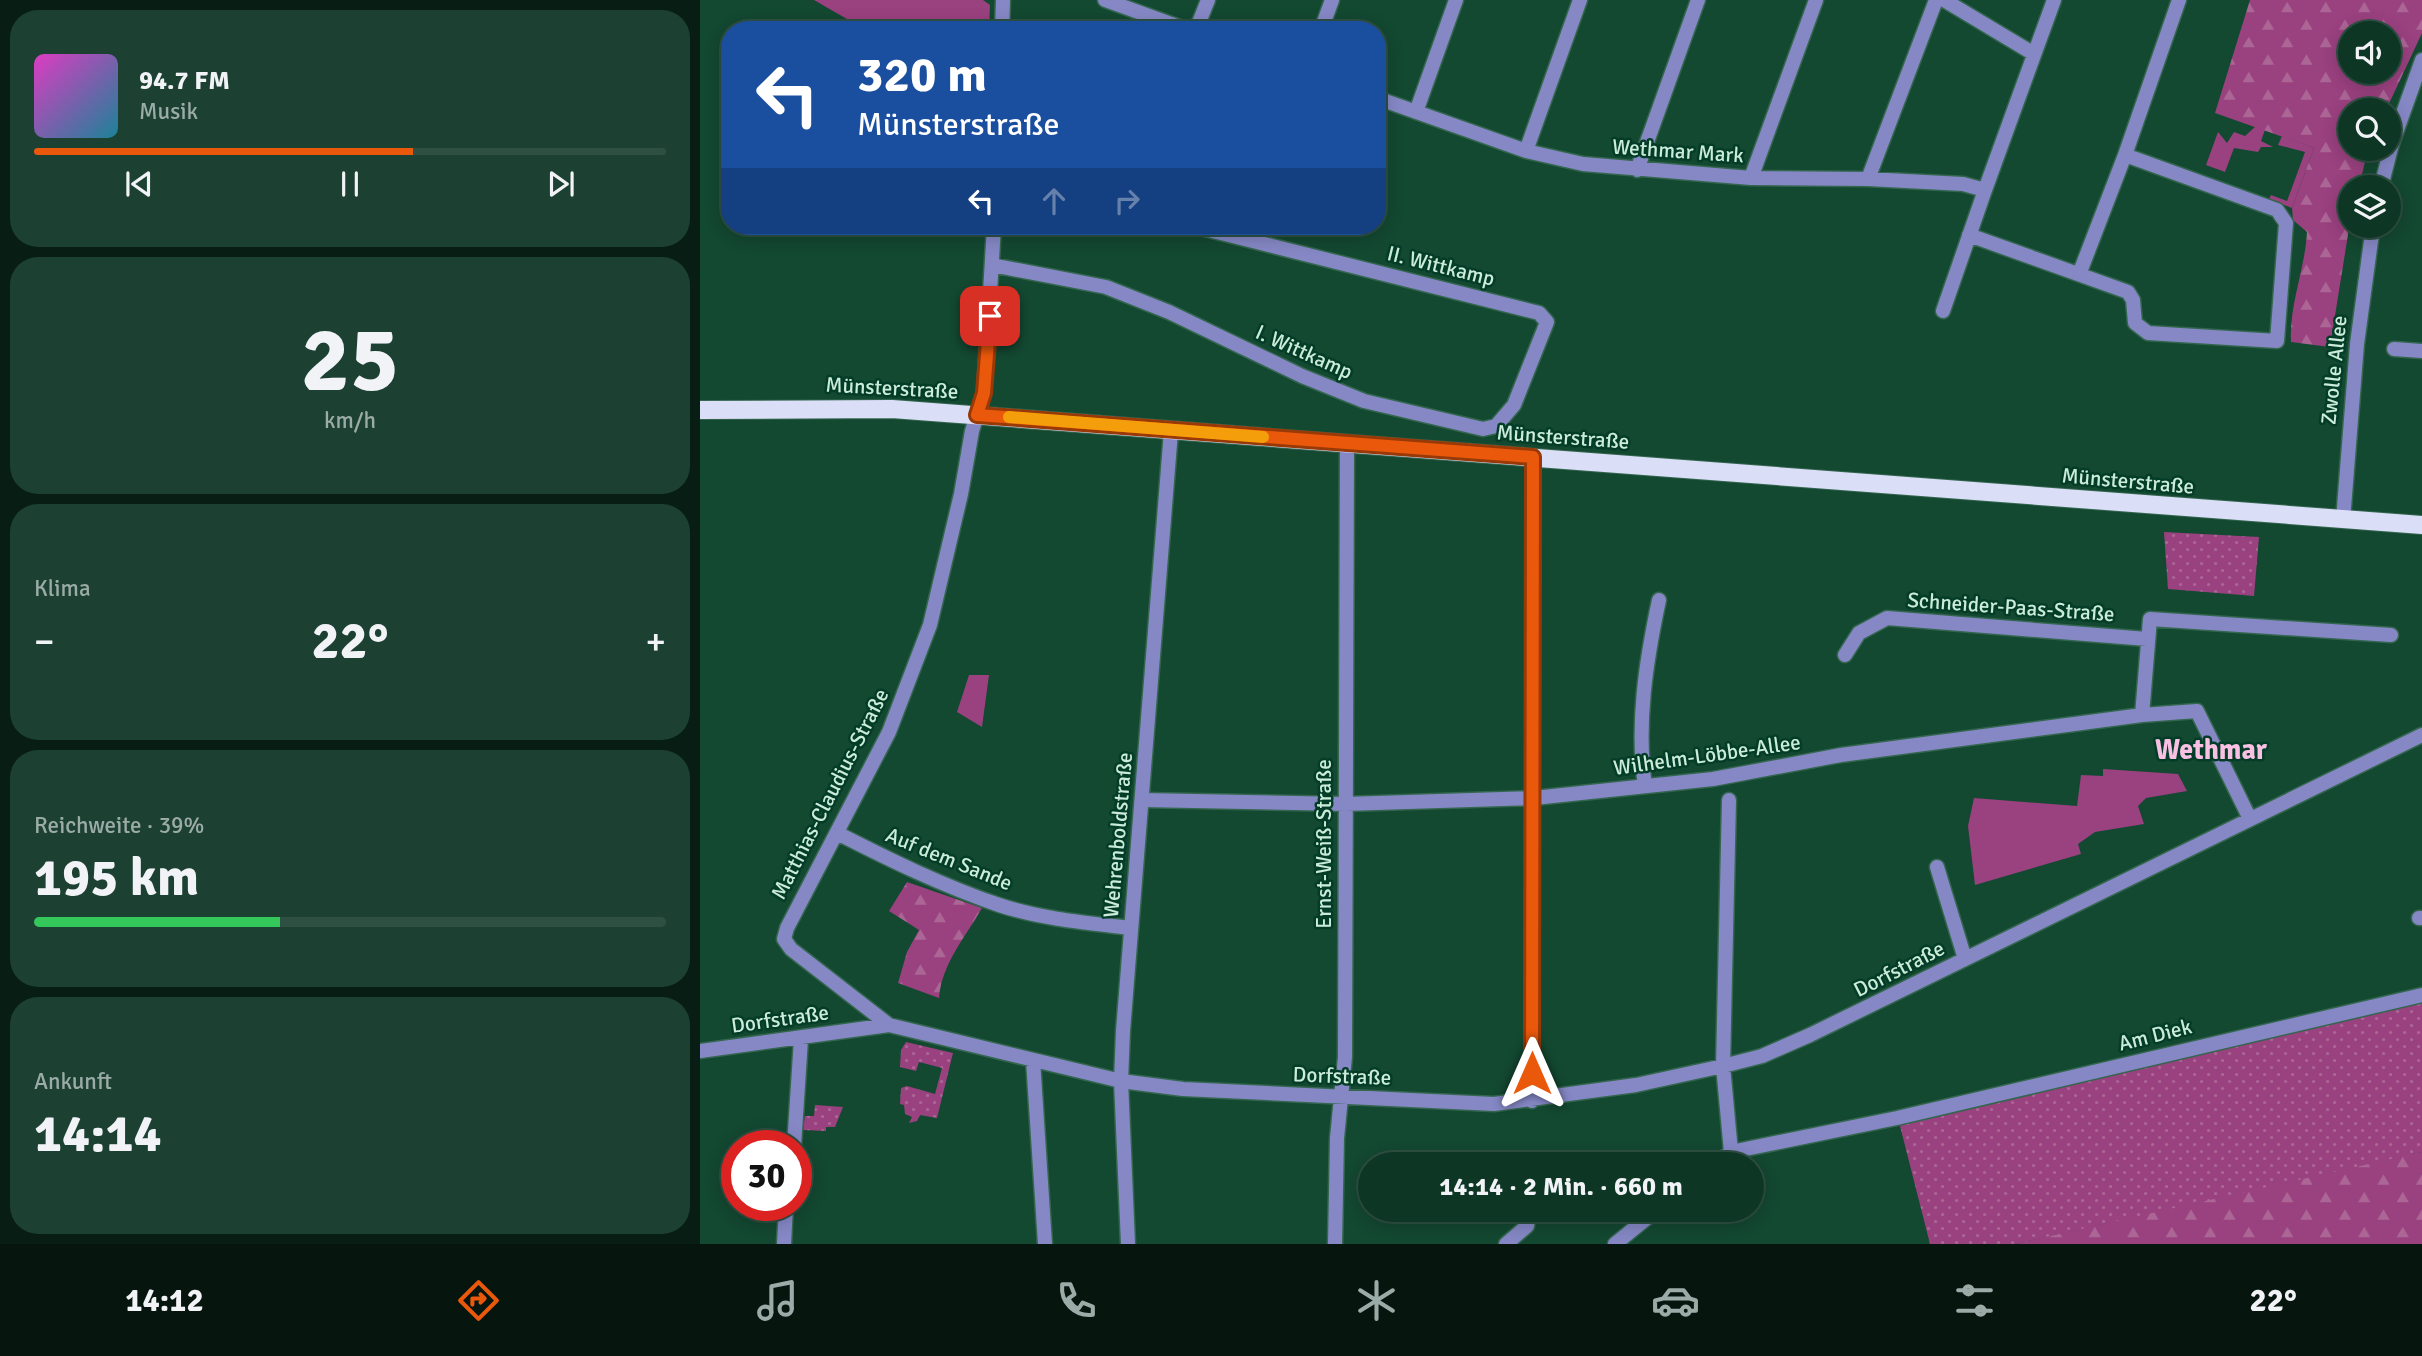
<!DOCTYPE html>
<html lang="de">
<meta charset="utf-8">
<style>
:root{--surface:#0e3625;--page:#1c4132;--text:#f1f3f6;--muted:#9baba7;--line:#2e5042;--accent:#ea580c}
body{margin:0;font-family:Signika,sans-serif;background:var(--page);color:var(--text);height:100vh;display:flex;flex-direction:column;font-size:26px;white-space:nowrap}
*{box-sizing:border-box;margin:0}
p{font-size:23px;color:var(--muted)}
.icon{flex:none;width:38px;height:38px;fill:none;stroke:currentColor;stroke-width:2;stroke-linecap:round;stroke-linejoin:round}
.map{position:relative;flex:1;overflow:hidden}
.details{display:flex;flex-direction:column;gap:10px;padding:10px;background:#081e14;width:700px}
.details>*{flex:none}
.top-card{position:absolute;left:21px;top:21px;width:665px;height:214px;border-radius:28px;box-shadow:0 4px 18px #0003,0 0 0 2px var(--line);background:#1a4fa0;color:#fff;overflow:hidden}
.fabs{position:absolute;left:1638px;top:21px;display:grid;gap:14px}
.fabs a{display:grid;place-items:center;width:63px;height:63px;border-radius:50%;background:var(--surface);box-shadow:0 4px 18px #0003,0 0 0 2px var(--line);font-size:35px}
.speed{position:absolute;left:21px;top:1130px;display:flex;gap:14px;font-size:35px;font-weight:700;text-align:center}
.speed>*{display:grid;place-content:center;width:91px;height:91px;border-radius:50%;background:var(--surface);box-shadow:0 4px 18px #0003,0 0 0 2px var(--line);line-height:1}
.speed .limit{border:10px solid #d22;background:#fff;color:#111}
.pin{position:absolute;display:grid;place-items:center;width:60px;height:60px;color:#fff;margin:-30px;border-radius:14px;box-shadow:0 4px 10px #0006}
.me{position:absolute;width:77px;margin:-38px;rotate:0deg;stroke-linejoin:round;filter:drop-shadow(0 0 5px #0008)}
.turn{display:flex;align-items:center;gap:24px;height:147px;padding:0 21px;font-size:32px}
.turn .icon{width:91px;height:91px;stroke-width:2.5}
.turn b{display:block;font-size:49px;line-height:60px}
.lanes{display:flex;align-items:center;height:66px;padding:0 21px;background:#0003;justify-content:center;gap:35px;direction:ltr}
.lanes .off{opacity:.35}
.big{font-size:52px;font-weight:700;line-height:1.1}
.details .card{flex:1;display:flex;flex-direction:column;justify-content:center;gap:10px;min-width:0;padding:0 24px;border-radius:28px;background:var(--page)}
.details .dial{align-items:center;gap:0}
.dial b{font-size:91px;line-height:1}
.song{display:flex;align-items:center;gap:21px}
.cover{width:84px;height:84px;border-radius:10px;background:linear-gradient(135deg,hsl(310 70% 55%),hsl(190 70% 35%))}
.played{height:7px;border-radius:4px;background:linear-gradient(90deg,var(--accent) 60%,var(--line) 60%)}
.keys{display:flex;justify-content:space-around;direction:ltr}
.heat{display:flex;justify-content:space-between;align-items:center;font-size:38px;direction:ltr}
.charge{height:10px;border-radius:5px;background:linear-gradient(90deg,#34c759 39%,var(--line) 0)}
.trip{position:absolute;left:658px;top:1152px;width:406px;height:70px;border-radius:35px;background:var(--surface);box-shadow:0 4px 18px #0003,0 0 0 2px var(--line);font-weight:700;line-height:70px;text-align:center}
.dock{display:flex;height:112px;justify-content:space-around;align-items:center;background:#06160f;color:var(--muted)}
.dock .icon{width:49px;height:49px}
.dock .selected{color:var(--accent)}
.dock b{font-size:32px;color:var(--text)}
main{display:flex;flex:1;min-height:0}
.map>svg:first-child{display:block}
.grass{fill:#9a417f}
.forest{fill:url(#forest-firs);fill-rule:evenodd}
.park{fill:url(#park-dots)}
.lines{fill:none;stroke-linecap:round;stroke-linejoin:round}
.minor-casing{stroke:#34664f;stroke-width:17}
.tertiary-casing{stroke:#34664f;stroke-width:17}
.primary-casing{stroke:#34664f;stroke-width:20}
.minor{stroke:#8588c5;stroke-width:14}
.tertiary{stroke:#8588c5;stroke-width:14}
.primary{stroke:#dbdef7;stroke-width:18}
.route-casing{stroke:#983908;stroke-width:18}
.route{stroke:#ea580c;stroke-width:12}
.slow{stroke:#f59e0b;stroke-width:12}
.labels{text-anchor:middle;stroke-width:5;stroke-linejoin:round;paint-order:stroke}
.street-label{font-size:21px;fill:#cbecda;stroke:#043d27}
.district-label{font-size:28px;font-weight:bold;fill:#f9c0e4;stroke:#043d27}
</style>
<main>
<section class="details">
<div class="card">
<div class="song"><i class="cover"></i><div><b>94.7 FM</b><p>Musik</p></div></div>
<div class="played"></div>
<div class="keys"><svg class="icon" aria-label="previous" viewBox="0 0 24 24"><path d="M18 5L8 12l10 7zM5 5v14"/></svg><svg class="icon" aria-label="pause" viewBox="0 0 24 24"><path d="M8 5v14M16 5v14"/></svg><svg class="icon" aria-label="next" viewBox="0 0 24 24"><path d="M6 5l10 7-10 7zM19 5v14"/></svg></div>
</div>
<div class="card dial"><b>25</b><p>km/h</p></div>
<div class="card"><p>Klima</p>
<div class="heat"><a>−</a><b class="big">22°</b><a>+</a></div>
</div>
<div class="card"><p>Reichweite · 39%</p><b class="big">195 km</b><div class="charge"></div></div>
<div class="card"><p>Ankunft</p><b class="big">14:14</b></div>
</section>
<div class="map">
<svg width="1722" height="1244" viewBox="0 0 1722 1244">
<defs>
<pattern id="forest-firs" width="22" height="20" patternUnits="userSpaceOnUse" patternTransform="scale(1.75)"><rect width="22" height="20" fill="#9a417f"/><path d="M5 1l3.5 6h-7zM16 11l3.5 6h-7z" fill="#ab6696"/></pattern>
<pattern id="park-dots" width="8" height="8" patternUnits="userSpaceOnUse" patternTransform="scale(1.75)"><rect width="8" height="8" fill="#9a417f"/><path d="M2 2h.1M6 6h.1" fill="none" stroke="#ab6696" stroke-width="1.8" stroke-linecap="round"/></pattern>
</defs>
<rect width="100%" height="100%" fill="#134831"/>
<path class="grass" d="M 114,0 L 283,0 L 290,5 L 289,30 L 166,30 Z
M 1556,126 L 1565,130 L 1561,141 L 1573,147 L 1561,147 L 1558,152 L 1534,148 L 1525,172 L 1506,165 L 1518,132 L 1527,143 L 1534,132 L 1545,136 Z
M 1582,136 L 1614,148 L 1592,208 L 1569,199 L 1571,195 L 1587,201 L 1605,152 L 1578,145 Z
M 269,675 L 289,675 L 282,727 L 257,712 Z
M 1403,769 L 1478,774 L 1487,791 L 1446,798 L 1438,806 L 1444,824 L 1395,832 L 1378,844 L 1381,854 L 1275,885 L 1268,826 L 1274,798 L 1377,806 L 1381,775 L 1403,776 Z"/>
<path class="forest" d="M 1550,0 L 1722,0 L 1722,33 L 1686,110 L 1650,110 L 1650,149 L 1668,149 L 1659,187 L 1650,187 L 1650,222 L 1630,347 L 1591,342 C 1589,304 1605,270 1607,232 L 1593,220 L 1592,208 L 1614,148 L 1515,113 ZM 1650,33 L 1689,33 L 1689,72 L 1650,72 Z
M 207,882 L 282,908 C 265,938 242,963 239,998 L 198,983 L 207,952 L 219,930 L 189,911 Z
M 1722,1152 L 1722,1244 L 1315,1244 L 1701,1155 Z"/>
<path class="park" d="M 1464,532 L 1559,537 L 1554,596 L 1468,589 Z
M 1722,1002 L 1722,1152 L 1315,1244 L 1230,1244 L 1199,1122 Z
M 206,1042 L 253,1053 L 237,1118 L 220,1115 L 217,1121 L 209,1123 L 212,1117 L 205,1114 L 204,1105 L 200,1104 L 201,1088 L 207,1086 L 235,1094 L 242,1068 L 219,1062 L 216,1071 L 200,1067 L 201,1050 Z
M 115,1105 L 143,1107 L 135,1127 L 126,1127 L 126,1131 L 103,1130 L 105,1116 L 114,1116 Z"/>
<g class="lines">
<defs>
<path id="minor" d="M 405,0 L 488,30
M 1244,0 L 1334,54
M 302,30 L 303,0
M 496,30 L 508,0
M 621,30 L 632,0
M 677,98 L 826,151 L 883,164 L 1051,178 L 1168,179 L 1263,184 L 1285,190 L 1354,0
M 716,112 L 756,0
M 826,151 L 880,0
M 937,170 L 998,0
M 1051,178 L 1116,0
M 1168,179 L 1236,0
M 1269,235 L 1428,292 L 1433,300 L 1435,323 L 1448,333 L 1577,341 L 1586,223 L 1577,210 L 1425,155
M 292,265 L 406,287 L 469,312 L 602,376 L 664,401 L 783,429 L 796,426 L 814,405 L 847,322 L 839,313 L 493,226
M 1380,272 L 1425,155 L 1479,0
M 1243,311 L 1285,190
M 1694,349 L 1722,351
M 1145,655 L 1159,633 L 1187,618 L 1447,639
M 1442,715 L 1450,619 L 1691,635
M 945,786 C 936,725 946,661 959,600
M 442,800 L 645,804 L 834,798 L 1013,779 L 1141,755 L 1442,715 L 1497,711 L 1550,819
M 1029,800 L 1023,1066 L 1031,1152 L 1197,1118 L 1722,995
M 137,833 C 190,860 243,886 299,905 C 341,919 388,923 431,928
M 1237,867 L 1265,959
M 1719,918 L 1722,918
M 189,1025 L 91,949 L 84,939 L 87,928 L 189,732 L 230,625 L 261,494 L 272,431 L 284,393 L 294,226
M 0,1051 L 189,1025 L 421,1081 L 483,1089 L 794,1104 L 936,1085 L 1023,1066 L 1062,1056 L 1110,1035 L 1722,735
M 333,1060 L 345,1244
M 832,1101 L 833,457
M 94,1146 L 101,1039
M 1015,1164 L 1031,1152
M 84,1244 L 86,1206
M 635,1244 L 637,1138 L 645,1057 L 647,444
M 806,1244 L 827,1226 L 829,1209
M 915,1244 L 958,1209"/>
<path id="tertiary" d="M 1681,187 L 1692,144 L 1722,60
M 1643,520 L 1657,344 L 1673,226
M 428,1244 L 421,1081 L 423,1031 L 471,431"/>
<path id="primary" d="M 0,410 L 192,409 L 1722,525"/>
</defs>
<use href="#minor" class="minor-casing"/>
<use href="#tertiary" class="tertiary-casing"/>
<use href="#primary" class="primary-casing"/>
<use href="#minor" class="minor"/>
<use href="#tertiary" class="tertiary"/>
<use href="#primary" class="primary"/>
</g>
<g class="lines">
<defs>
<path id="route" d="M 290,316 L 284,393 L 277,415 L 833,457 L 832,1073"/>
</defs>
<use href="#route" class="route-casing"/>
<use href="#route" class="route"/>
<path class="slow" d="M 309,417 L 563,437"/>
</g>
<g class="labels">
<g class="street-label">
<text transform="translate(978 151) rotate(4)" y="7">Wethmar Mark</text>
<text transform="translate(741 266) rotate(14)" y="7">II. Wittkamp</text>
<text transform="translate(604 352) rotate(24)" y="7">I. Wittkamp</text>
<text transform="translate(1634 370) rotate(-84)" y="7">Zwolle Allee</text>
<text transform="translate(192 388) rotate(3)" y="7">Münsterstraße</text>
<text transform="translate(863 437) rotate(4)" y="7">Münsterstraße</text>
<text transform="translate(1428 481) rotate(5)" y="7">Münsterstraße</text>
<text transform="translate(1311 607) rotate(4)" y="7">Schneider-Paas-Straße</text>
<text transform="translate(1007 755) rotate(-8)" y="7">Wilhelm-Löbbe-Allee</text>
<text transform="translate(130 794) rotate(-63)" y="7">Matthias-Claudius-Straße</text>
<text transform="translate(418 835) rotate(-85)" y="7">Wehrenboldstraße</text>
<text transform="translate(624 844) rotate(-90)" y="7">Ernst-Weiß-Straße</text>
<text transform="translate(249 859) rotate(22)" y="7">Auf dem Sande</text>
<text transform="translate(1199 969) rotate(-27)" y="7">Dorfstraße</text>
<text transform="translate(80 1019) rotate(-8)" y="7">Dorfstraße</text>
<text transform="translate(1455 1035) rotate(-14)" y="7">Am Diek</text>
<text transform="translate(642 1076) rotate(2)" y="7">Dorfstraße</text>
</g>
<g class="district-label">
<text x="1511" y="759">Wethmar</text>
</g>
</g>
</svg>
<div class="fabs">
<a><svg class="icon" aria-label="sound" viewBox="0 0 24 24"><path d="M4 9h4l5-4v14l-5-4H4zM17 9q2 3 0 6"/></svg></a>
<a><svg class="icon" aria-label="search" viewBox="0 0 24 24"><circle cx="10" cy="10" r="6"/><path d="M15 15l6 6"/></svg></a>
<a><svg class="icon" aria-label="layers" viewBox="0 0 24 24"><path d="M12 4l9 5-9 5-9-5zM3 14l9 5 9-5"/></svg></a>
</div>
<div class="speed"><div class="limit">30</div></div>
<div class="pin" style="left:290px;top:316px;background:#d93025"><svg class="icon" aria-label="arrive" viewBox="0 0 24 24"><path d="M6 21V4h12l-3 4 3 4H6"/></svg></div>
<svg class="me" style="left:832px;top:1073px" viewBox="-20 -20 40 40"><path d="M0-17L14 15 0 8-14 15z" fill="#ea580c" stroke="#fff" stroke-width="4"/></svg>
<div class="trip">14:14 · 2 Min. · 660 m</div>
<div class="top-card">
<div class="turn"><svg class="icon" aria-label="left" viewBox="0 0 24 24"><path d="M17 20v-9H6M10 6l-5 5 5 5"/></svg><div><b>320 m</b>Münsterstraße</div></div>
<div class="lanes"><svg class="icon" aria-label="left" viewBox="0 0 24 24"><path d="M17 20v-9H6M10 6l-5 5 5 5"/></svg><svg class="icon off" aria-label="ahead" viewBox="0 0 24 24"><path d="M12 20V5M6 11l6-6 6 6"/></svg><svg class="icon off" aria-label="right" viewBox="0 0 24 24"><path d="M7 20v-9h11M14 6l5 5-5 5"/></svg></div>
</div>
</div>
</main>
<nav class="dock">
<b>14:12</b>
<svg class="icon selected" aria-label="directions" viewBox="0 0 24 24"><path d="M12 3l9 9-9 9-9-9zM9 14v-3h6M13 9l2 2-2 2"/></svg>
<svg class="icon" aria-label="music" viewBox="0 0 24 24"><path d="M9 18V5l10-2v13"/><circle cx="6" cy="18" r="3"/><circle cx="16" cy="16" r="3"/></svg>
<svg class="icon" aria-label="phone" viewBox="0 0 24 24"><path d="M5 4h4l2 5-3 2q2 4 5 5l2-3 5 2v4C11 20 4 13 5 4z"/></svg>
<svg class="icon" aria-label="climate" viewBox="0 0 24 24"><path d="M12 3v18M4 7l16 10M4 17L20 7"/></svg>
<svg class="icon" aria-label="car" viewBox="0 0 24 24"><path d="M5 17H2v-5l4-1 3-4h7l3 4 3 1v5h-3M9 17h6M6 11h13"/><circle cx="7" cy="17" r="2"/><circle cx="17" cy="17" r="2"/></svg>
<svg class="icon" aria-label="filters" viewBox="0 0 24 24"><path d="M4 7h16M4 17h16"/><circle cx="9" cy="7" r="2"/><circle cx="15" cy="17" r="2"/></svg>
<b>22°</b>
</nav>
